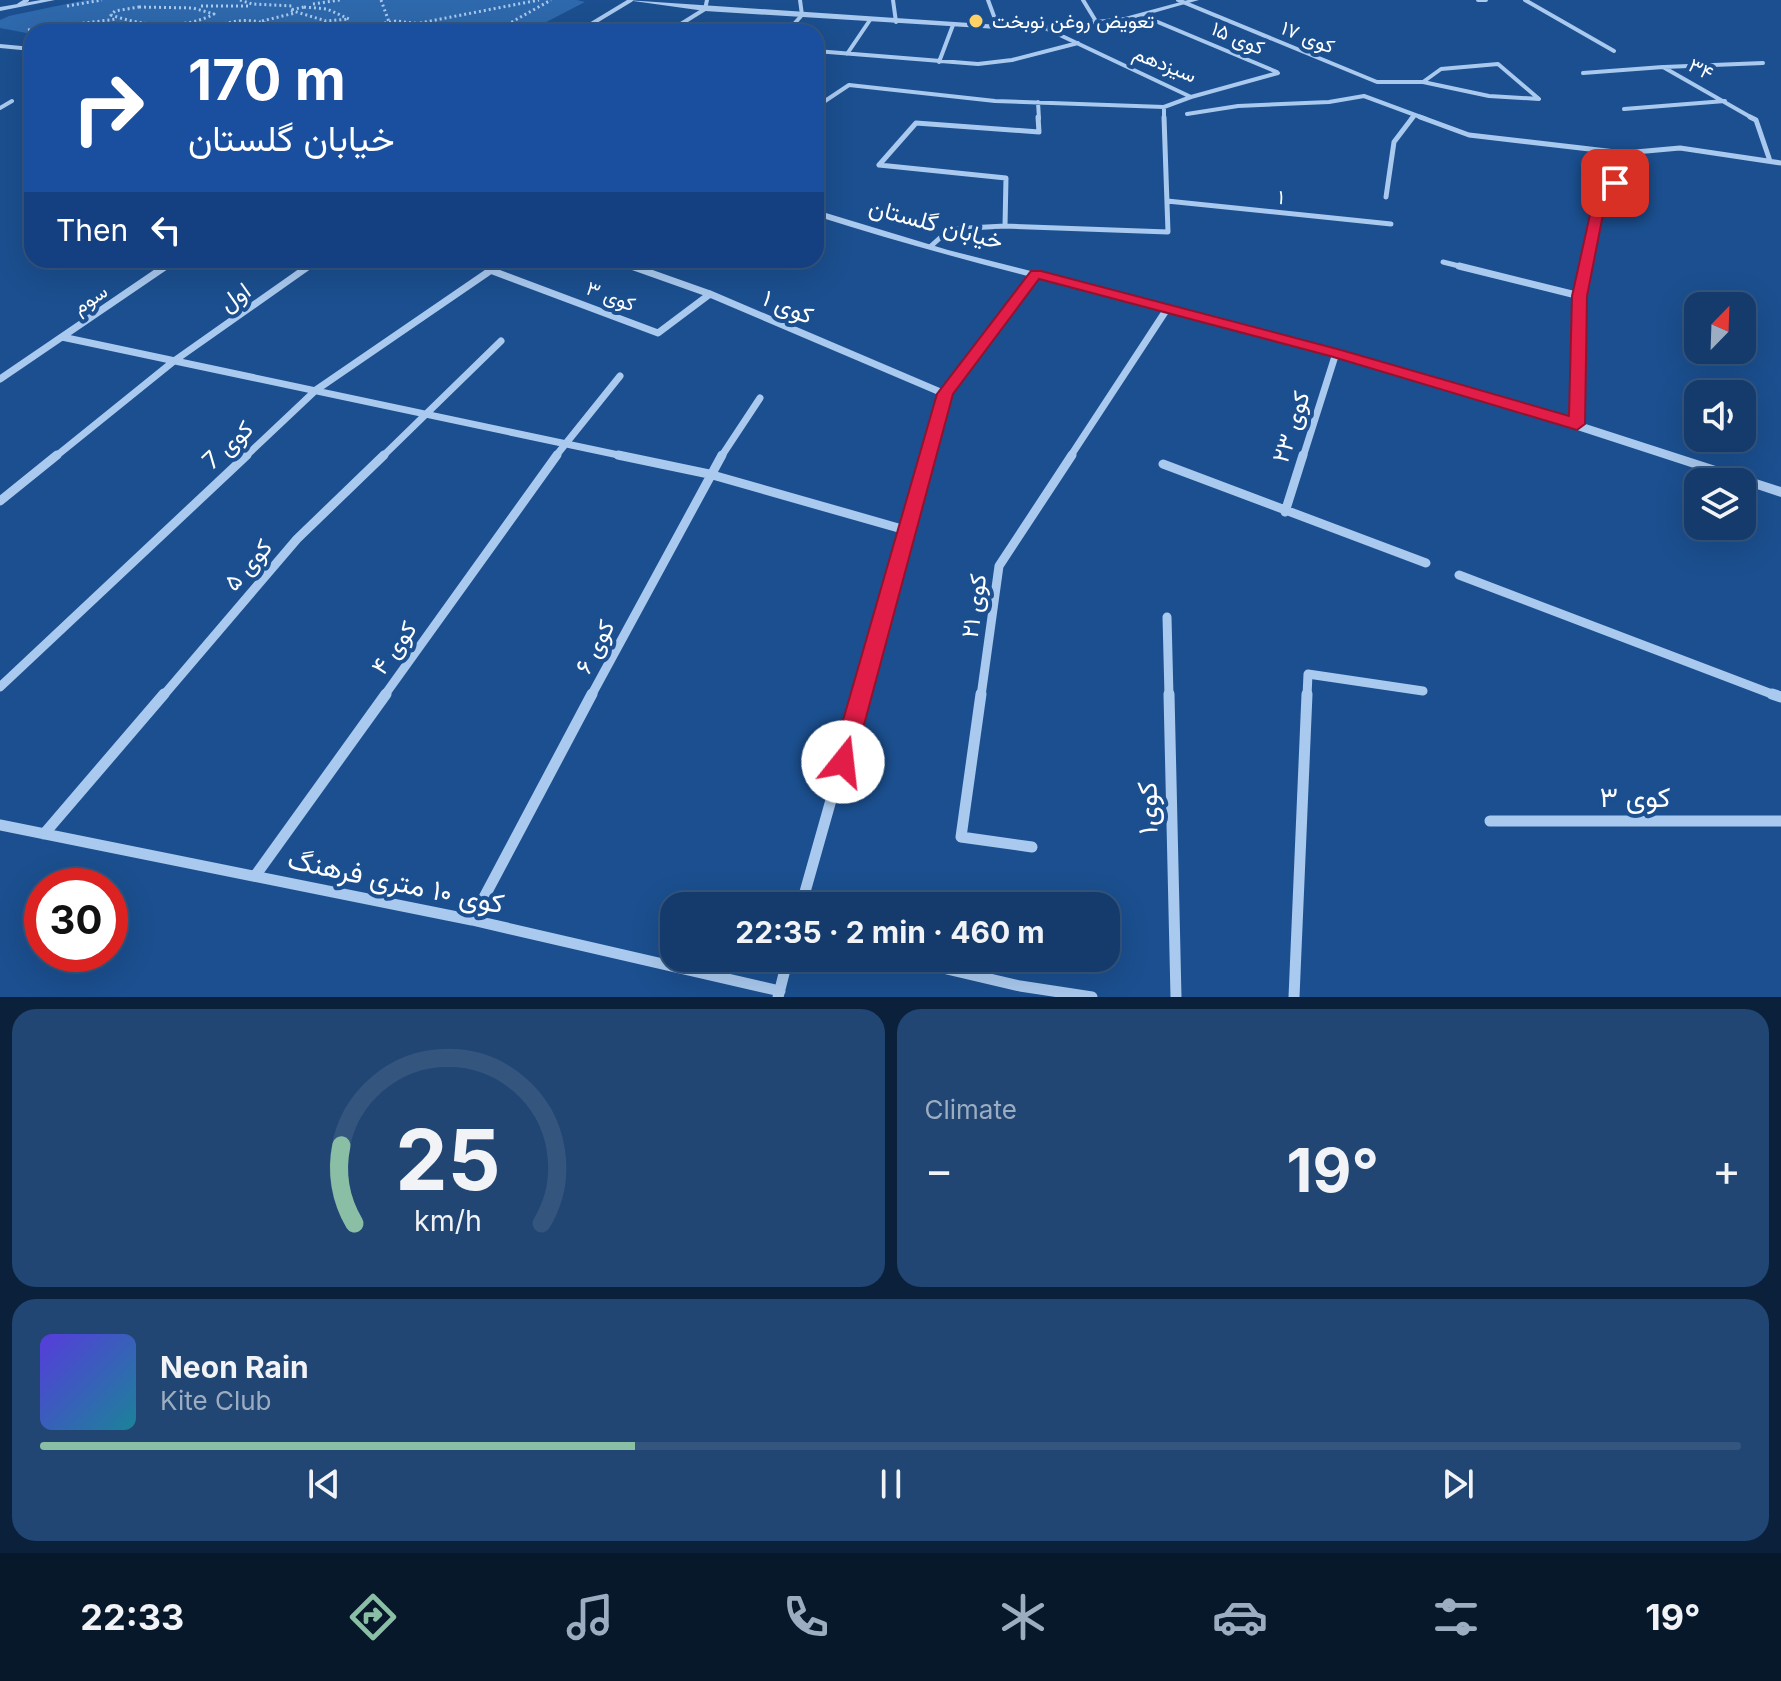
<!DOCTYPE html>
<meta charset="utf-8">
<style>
:root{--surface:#143b6b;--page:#214673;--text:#f1f3f6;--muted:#9dadc1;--line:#33557e;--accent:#8abfa5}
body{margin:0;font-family:Inter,Vazirmatn,sans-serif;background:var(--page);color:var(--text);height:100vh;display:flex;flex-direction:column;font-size:30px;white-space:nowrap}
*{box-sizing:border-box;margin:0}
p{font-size:26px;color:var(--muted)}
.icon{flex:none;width:44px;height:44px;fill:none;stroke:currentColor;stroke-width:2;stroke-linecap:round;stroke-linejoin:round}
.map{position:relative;height:997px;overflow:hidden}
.details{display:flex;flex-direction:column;gap:12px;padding:12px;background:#0b203b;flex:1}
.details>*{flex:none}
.top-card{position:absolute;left:24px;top:24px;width:800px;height:244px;border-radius:24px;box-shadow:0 8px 32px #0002,0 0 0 2px var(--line);background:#1a4fa0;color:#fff;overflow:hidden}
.needle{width:52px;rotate:23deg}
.buttons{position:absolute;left:1684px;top:292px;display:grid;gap:16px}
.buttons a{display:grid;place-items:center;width:72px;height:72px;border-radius:16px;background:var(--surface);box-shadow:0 8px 32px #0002,0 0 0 2px var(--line);font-size:40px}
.speed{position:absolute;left:24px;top:868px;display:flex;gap:16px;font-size:40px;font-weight:700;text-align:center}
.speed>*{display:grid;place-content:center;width:104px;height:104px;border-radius:50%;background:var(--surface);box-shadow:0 8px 32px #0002,0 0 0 2px var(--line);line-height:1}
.speed .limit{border:12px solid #d22;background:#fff;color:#111}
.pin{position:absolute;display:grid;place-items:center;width:68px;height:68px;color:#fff;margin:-34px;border-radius:16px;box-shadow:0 4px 12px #0006}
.me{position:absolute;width:88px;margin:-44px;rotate:16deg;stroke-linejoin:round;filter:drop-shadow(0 0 6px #0008)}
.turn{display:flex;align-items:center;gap:28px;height:168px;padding:0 32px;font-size:36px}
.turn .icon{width:104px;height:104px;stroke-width:2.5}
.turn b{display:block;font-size:56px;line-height:68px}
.then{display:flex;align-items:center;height:76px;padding:0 32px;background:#0003;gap:16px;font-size:30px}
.big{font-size:60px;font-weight:700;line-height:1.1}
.details .widget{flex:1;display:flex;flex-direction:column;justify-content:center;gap:12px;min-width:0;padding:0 28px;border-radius:24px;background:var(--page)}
.details .dial{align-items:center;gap:0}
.dial svg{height:208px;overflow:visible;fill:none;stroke:var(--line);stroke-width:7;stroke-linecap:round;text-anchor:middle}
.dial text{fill:var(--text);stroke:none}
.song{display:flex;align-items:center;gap:24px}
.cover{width:96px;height:96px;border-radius:12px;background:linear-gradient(135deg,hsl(250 70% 55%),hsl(190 70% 35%))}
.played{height:8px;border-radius:4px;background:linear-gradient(90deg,var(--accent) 35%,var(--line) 35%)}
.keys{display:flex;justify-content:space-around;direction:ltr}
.heat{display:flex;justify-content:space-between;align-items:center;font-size:44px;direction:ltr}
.details .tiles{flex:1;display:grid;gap:12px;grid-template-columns:1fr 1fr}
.widget:last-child{grid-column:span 2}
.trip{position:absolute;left:660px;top:892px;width:460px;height:80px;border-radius:24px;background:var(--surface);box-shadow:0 8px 32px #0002,0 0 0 2px var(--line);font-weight:700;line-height:80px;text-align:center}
.dock{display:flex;height:128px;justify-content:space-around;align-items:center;background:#08182b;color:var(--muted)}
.dock .icon{width:56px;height:56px}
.dock .on{color:var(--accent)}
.dock b{font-size:36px;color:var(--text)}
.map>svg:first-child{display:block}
.green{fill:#2e69ad}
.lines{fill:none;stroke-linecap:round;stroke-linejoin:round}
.path{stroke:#a9c9ee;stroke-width:3;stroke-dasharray:2 3;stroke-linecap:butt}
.minor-far4{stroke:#a9c9ee;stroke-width:4}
.minor-far3{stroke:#a9c9ee;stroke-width:5}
.minor-far2{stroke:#a9c9ee;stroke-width:7}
.minor-far1{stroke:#a9c9ee;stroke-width:9}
.minor{stroke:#a9c9ee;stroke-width:11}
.tertiary{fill:#a9c9ee;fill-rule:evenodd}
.route{fill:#e11d48;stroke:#92132f;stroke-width:2}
.poi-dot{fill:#ffd166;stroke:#1b4f8f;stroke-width:3}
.labels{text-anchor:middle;stroke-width:8;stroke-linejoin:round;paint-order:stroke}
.far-poi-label{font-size:20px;fill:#fff;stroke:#1b4f8f;text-anchor:start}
.far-street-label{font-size:20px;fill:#fff;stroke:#1b4f8f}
.street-label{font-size:24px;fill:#fff;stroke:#1b4f8f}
.near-street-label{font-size:28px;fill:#fff;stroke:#1b4f8f}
</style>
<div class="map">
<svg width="1781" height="997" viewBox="0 0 1781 997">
<rect width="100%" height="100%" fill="#1b4f8f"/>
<path class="green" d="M 85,0 L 577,0 L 585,2 L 527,32 L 32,32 L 32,34 L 0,28 L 0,20 L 9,16 Z"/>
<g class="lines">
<path class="path" d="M 240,0 L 252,4 L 292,6
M 381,0 L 389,22
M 313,4 L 340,0
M 67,6 L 102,0
M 201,6 L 251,6
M 139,7 L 193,8 L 214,14 C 184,30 142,26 111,15 L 115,11 Z
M 304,7 L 327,9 L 349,19 L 326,21 L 290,10 Z
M 262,21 L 295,13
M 420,23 L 539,0
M 28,30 L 117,19
M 163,32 L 181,32
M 220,32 L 213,28 C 233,19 253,18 274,26 L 261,32
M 335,32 L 396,21 L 430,25 L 421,32
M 494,32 L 551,0"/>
<path class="minor-far4" d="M 893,0 L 896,22
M 988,0 L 998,27
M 1083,0 L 1097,23
M 1178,0 L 1377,82 L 1423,82
M 1478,0 L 1486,0
M 1525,0 L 1614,51
M 19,5 L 27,0
M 1141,15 L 1277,72
M 1045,28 L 1191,97 L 1278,73
M 578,32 L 631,0
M 668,32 L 705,9 L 707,0
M 787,32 L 802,15 L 800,0
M 816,51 L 978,64 L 1012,60 L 1078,43
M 847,54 L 870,20
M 939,62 L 953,25
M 1498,64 L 1539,99 L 1489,96 L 1423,82 L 1441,69 Z
M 1664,67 L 1763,63
M 1583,73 L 1663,67 L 1754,119
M 1038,102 L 1039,119
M 816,107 L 849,85 L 995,101 L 1164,107 L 1191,97
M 1164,107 L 1164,119
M 0,108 L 12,101
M 1624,109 L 1725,101
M 1187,114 L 1238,106 L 1329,102 L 1364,96 L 1426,119
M 1411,119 L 1415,115"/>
<path class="minor-far3" d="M 1038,117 L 1039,132 L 916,123 L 879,165 L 1006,178 L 1005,226 L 1168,232 L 1164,117
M 1420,117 L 1469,135 L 1624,153 L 1680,148 L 1781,163
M 1750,117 L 1756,120 L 1770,161
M 1386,197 L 1394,142 L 1413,117
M 1167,201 L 1391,224
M 931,246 L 950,229 L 1005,226
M 614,260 L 637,268
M 1443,262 L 1467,268
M 163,268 L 175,260
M 306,268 L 315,262
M 494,268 L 506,260
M 1586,268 L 1601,192 L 1629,174 L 1624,153"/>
<path class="minor-far2" d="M 631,266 L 710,294 L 945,394
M 1459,266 L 1580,296
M 490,270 L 658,333 L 710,294
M 62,337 L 628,457
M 0,379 L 166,266
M 1577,424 L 1580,296 L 1586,266
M 55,457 L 174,361 L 309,266
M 245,457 L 316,390 L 497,266
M 382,457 L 501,341
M 555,457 L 620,376
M 721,457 L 760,398
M 927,457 L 945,394 L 1036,274
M 1070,457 L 1167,309
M 1303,457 L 1336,353"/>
<path class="minor-far1" d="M 618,455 L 709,474 L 909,531
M 1163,464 L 1426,563
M 0,501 L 57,455
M 1285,512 L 1303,455
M 1459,575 L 1777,696
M 1167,617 L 1169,696
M 0,687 L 247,455
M 163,696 L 297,539 L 384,455
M 384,696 L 557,455
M 591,696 L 722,455
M 860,696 L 928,455
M 981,696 L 999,566 L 1072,455
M 1307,696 L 1308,674 L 1423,691"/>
<path class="minor" d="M 981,694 L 961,837 L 1032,847
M 1169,694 L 1176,997
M 1772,694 L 1781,697
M 1490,821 L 1781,821
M 0,825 L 472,920 L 780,991
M 44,834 L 164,694
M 255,876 L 386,694
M 801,906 L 861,694
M 472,920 L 592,694
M 900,958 L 1020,986 L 1092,997
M 778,997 L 788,958
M 1294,997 L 1307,694"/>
<path class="tertiary" d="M 41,0 L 55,0 L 0,11 L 0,7 Z
M 626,0 L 1029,27 L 1125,17 L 1188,0 L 1199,0 L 1125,21 L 1029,31 L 705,11 Z
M 0,44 L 32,47 L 32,51 L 0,48 Z
M 816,210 L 948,250 L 1275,333 L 1396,366 L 1564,417 L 1781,487 L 1781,497 L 1742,484 L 1742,482 L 1736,482 C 1583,431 1429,382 1273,339 C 1120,298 966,264 816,216 Z"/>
</g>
<path class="route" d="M 1611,180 L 1621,183 L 1607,194 L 1587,296 L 1585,424 L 1577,430 L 1330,356 L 1039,279 L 953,394 L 854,762 L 851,769 L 843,772 L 834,769 L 831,762 L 937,394 L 1031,271 L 1041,271 L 1341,350 L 1569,416 L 1572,296 L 1595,192 Z"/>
<circle class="poi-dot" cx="976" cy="21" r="8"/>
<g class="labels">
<g class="far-poi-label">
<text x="992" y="28">تعویض روغن نوبخت</text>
</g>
<g class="far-street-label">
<text transform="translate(1308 37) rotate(22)" y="7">کوی ۱۷</text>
<text transform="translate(1238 38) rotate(23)" y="7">کوی ۱۵</text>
<text transform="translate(1165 64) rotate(22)" y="7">سیزدهم</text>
<text transform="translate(1701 69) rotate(28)" y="7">۳۴</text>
<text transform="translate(1281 197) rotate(6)" y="7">۱</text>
<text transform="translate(611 296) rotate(21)" y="7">کوی ۳</text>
<text transform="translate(90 299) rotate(-34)" y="7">سوم</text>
</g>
<g class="street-label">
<text transform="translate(936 224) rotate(15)" y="8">خیابان گلستان</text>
<text transform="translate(235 297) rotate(-35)" y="8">اول</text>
<text transform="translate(788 307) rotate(23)" y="8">کوی ۱</text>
<text transform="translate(1291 427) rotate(-72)" y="8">کوی ۲۳</text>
<text transform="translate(228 445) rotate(-43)" y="8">کوی 7</text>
<text transform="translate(248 565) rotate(-49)" y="8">کوی ۵</text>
<text transform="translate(974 606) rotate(-82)" y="8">کوی ۲۱</text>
<text transform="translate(595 647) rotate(-62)" y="8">کوی ۶</text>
<text transform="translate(394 648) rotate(-54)" y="8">کوی ۴</text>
</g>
<g class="near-street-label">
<text x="1635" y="807">کوی ۳</text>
<text transform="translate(1147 808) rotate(-91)" y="10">کوی۱</text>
<text transform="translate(396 881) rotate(12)" y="10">کوی ۱۰ متری فرهنگ</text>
</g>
</g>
</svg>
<div class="buttons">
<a><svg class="needle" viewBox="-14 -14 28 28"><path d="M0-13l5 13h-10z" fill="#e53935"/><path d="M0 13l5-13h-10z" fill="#9dadc1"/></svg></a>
<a><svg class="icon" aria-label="sound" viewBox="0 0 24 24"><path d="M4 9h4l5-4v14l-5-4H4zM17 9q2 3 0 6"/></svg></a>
<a><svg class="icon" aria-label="layers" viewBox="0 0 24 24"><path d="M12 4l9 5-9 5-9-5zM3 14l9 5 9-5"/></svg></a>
</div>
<div class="speed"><div class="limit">30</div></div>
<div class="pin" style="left:1615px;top:183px;background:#d93025"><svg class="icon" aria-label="arrive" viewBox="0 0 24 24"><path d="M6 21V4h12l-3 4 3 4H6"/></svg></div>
<svg class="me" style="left:843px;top:762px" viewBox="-20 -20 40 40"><circle r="19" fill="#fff"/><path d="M0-13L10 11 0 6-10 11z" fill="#e11d48"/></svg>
<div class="trip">22:35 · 2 min · 460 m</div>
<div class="top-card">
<div class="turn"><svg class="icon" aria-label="right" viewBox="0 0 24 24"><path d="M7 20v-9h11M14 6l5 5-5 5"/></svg><div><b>170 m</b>خیابان گلستان</div></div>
<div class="then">Then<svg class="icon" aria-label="left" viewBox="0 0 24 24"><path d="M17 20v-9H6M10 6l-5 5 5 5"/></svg></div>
</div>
</div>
<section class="details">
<div class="tiles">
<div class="widget dial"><svg viewBox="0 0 100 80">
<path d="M14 69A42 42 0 1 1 86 69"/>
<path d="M14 69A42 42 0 0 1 9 39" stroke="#8abfa5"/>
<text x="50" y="56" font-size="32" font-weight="700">25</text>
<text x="50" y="72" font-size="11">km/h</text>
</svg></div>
<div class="widget"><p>Climate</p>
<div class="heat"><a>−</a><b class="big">19°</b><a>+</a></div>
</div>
<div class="widget">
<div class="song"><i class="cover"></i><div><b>Neon Rain</b><p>Kite Club</p></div></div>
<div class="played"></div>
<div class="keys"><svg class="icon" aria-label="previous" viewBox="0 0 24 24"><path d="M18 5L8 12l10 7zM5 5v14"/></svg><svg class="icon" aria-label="pause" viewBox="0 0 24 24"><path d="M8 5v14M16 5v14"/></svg><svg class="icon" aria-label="next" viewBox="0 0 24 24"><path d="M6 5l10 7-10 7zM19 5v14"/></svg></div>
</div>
</div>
</section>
<nav class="dock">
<b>22:33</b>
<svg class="icon on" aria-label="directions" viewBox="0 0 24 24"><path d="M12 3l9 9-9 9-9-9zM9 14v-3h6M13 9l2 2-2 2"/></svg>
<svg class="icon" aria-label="music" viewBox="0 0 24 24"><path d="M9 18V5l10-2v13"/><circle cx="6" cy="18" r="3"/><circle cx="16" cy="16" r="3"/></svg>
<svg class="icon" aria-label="phone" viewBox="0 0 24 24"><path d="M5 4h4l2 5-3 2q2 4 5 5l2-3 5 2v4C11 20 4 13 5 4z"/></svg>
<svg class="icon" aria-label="climate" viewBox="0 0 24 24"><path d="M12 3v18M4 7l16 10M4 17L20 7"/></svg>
<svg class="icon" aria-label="car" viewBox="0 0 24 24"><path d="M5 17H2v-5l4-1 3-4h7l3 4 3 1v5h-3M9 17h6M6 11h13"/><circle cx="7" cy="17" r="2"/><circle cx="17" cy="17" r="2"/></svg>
<svg class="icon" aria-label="filters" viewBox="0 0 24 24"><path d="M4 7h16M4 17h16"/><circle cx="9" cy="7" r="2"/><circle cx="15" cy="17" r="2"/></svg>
<b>19°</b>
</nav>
